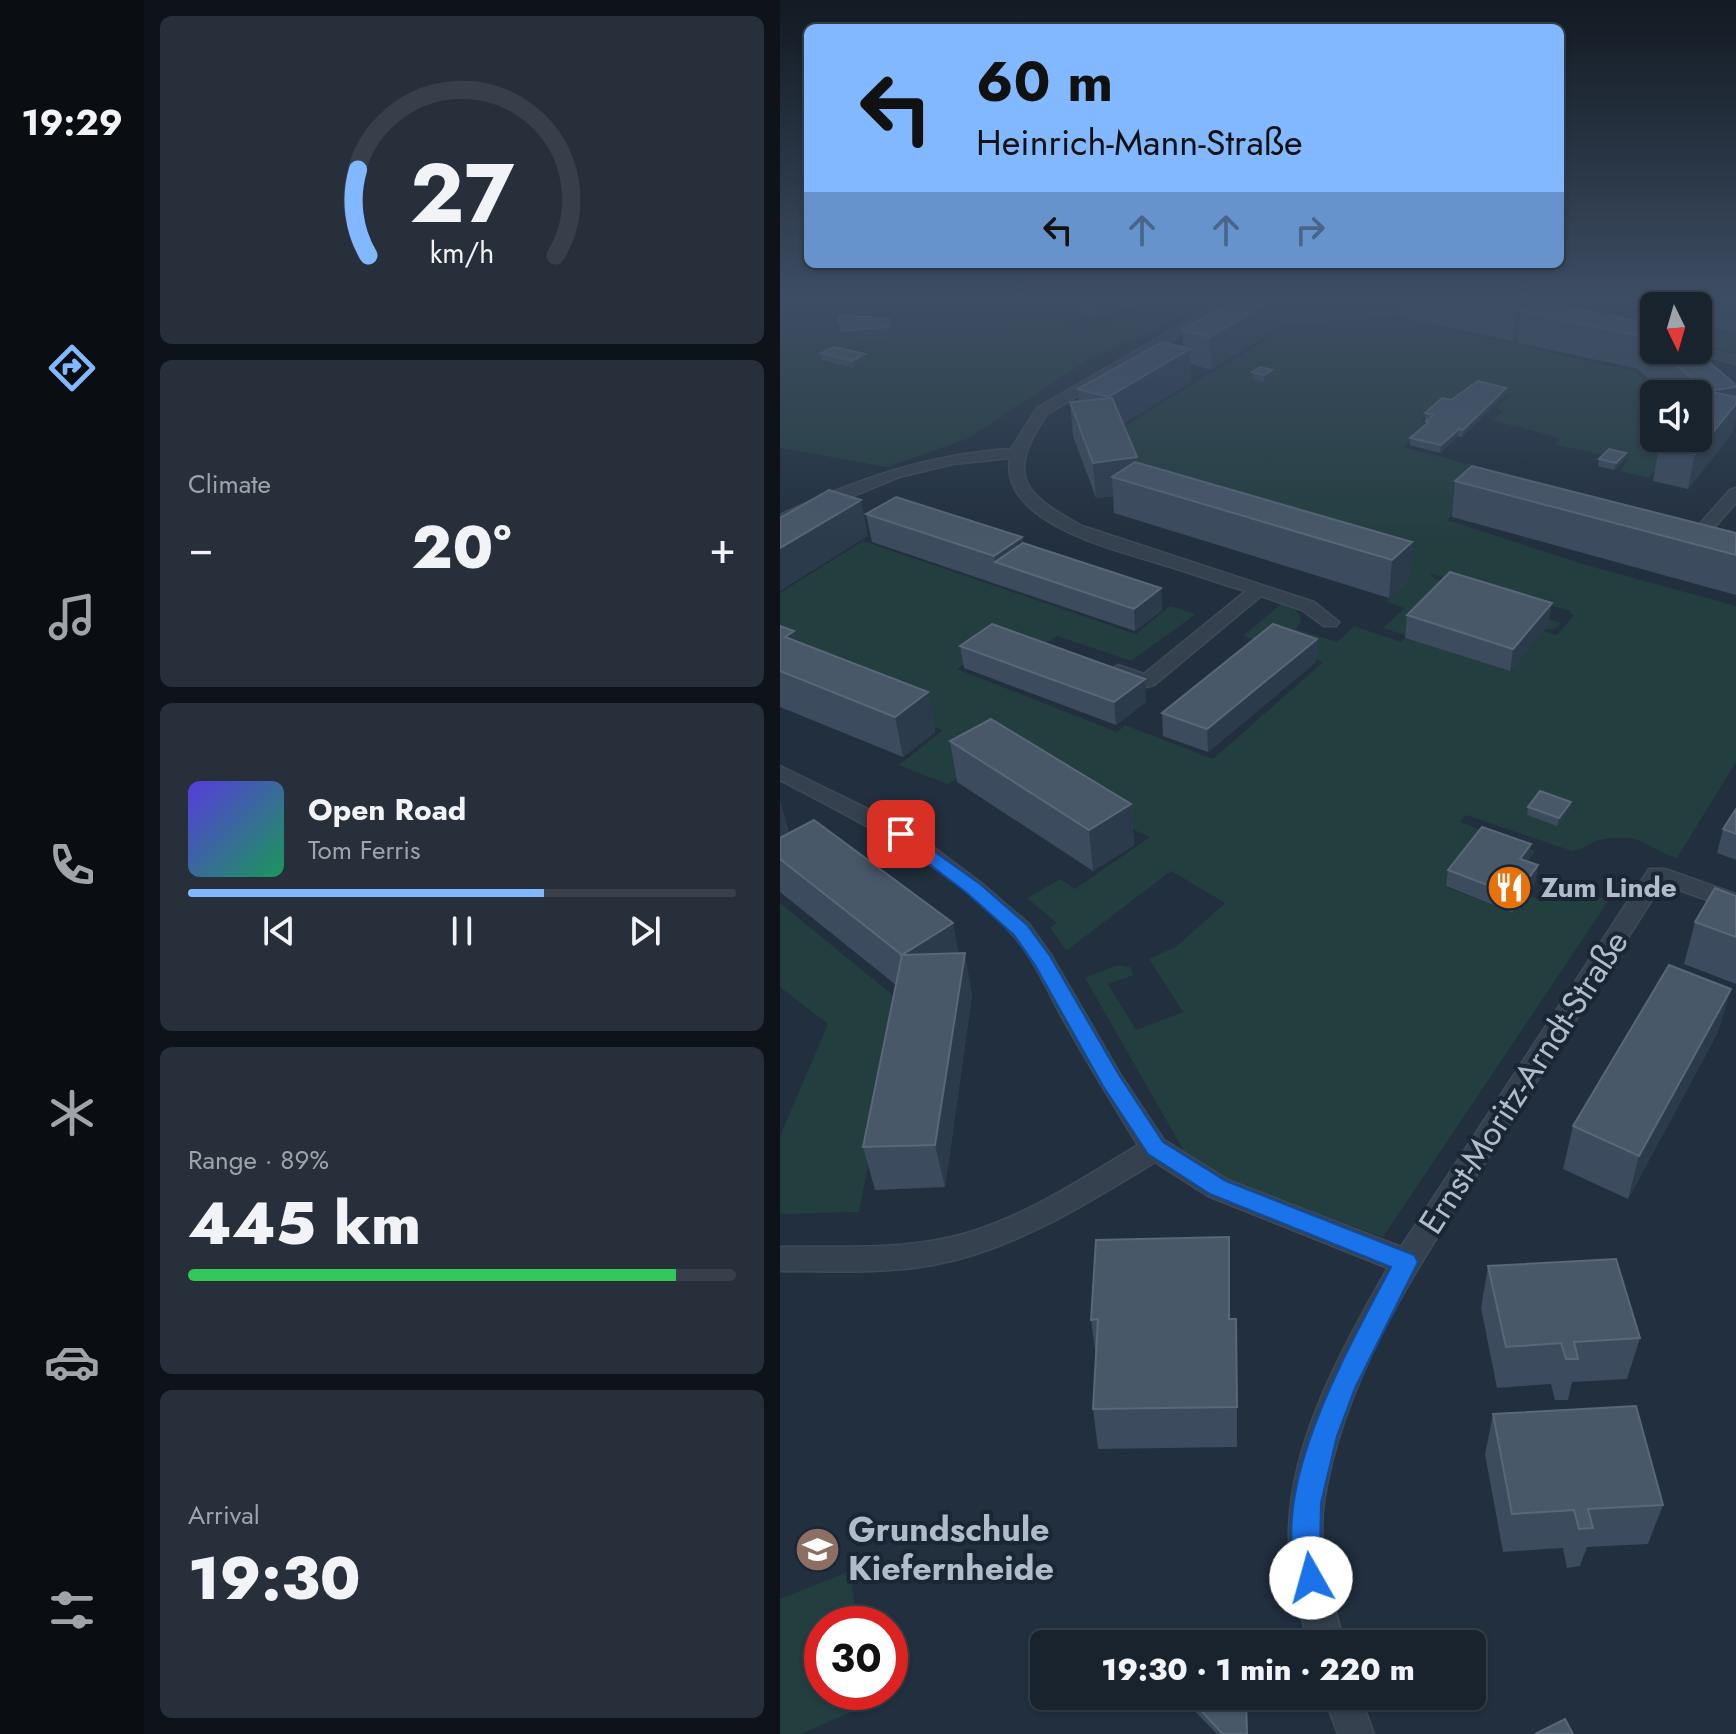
<!DOCTYPE html>
<meta charset="utf-8">
<style>
:root{--surface:#19232e;--page:#262f3a;--text:#f1f3f6;--muted:#9fa4aa;--line:#37404a;--accent:#81b8ff}
body{margin:0;font-family:Jost,sans-serif;background:var(--page);color:var(--text);height:100vh;display:flex;flex-direction:column;font-size:30px;white-space:nowrap}
*{box-sizing:border-box;margin:0}
p{font-size:26px;color:var(--muted)}
.icon{flex:none;width:44px;height:44px;fill:none;stroke:currentColor;stroke-width:2;stroke-linecap:round;stroke-linejoin:round}
.map{position:relative;flex:1;overflow:hidden}
.side{display:flex;flex-direction:column;gap:16px;padding:16px;background:#0e1319;width:636px}
.side>*{flex:none}
.hud{position:absolute;left:24px;top:24px;width:760px;height:244px;border-radius:12px;box-shadow:0 2px 6px #0004,0 0 0 2px var(--line);background:#81b8ff;color:#111;overflow:hidden}
.needle{width:52px;rotate:175deg}
.buttons{position:absolute;left:860px;top:292px;display:grid;gap:16px}
.buttons a{display:grid;place-items:center;width:72px;height:72px;border-radius:12px;background:var(--surface);box-shadow:0 2px 6px #0004,0 0 0 2px var(--line);font-size:40px}
.speed{position:absolute;left:24px;top:1606px;display:flex;gap:16px;font-size:40px;font-weight:700;text-align:center}
.speed>*{display:grid;place-content:center;width:104px;height:104px;border-radius:50%;background:var(--surface);box-shadow:0 2px 6px #0004,0 0 0 2px var(--line);line-height:1}
.speed .limit{border:12px solid #d22;background:#fff;color:#111}
.pin{position:absolute;display:grid;place-items:center;width:68px;height:68px;color:#fff;margin:-34px;border-radius:16px;box-shadow:0 4px 12px #0006}
.me{position:absolute;width:88px;margin:-44px;rotate:353deg;stroke-linejoin:round;filter:drop-shadow(0 0 6px #0008)}
.turn{display:flex;align-items:center;gap:28px;height:168px;padding:0 40px;font-size:36px}
.turn .icon{width:104px;height:104px;stroke-width:2.5}
.turn b{display:block;font-size:56px;line-height:68px}
.lanes{display:flex;align-items:center;height:76px;padding:0 40px;background:#0003;justify-content:center;gap:40px;direction:ltr}
.lanes .off{opacity:.35}
.big{font-size:60px;font-weight:800;line-height:1.1}
.side .card{flex:1;display:flex;flex-direction:column;justify-content:center;gap:12px;min-width:0;padding:0 28px;border-radius:12px;background:var(--page)}
.side .dial{align-items:center;gap:0}
.dial svg{height:208px;overflow:visible;fill:none;stroke:var(--line);stroke-width:7;stroke-linecap:round;text-anchor:middle}
.dial text{fill:var(--text);stroke:none}
.song{display:flex;align-items:center;gap:24px}
.cover{width:96px;height:96px;border-radius:12px;background:linear-gradient(135deg,hsl(250 70% 55%),hsl(150 70% 35%))}
.played{height:8px;border-radius:4px;background:linear-gradient(90deg,var(--accent) 65%,var(--line) 65%)}
.keys{display:flex;justify-content:space-around;direction:ltr}
.heat{display:flex;justify-content:space-between;align-items:center;font-size:44px;direction:ltr}
.charge{height:12px;border-radius:6px;background:linear-gradient(90deg,#34c759 89%,var(--line) 0)}
.trip{position:absolute;left:250px;top:1630px;width:456px;height:80px;border-radius:12px;background:var(--surface);box-shadow:0 2px 6px #0004,0 0 0 2px var(--line);font-weight:800;line-height:80px;text-align:center}
main{display:flex;flex:1;min-height:0}
.tabs{display:flex;flex-direction:column;width:144px;justify-content:space-around;align-items:center;background:#0a0e12;color:var(--muted)}
.tabs .icon{width:56px;height:56px}
.tabs .current{color:var(--accent)}
.tabs b{font-size:36px;color:var(--text)}
.map>svg:first-child{display:block}
.green{fill:#233e3f}
.lines{fill:none;stroke-linecap:round;stroke-linejoin:round}
.street-casing{stroke:#3e4a57;stroke-width:3}
.street{fill:#35414e;fill-rule:evenodd}
.wall{fill:#3c4b5d}
.shaded-wall{fill:#2c3b4c}
.building{fill:#485869;stroke:#596778;stroke-width:2}
.route{fill:#1a73e8;stroke:#114b97;stroke-width:2}
.labels{text-anchor:middle;stroke-width:8;stroke-linejoin:round;paint-order:stroke}
.poi-label{font-size:28px;font-weight:bold;fill:#b1bcca;stroke:#1a2633;text-anchor:start}
.near-street-label{font-size:34px;fill:#b1bcca;stroke:#1a2633}
.near-poi-label{font-size:34px;font-weight:bold;fill:#b1bcca;stroke:#1a2633;text-anchor:start}
</style>
<main>
<nav class="tabs">
<b>19:29</b>
<svg class="icon current" aria-label="directions" viewBox="0 0 24 24"><path d="M12 3l9 9-9 9-9-9zM9 14v-3h6M13 9l2 2-2 2"/></svg>
<svg class="icon" aria-label="music" viewBox="0 0 24 24"><path d="M9 18V5l10-2v13"/><circle cx="6" cy="18" r="3"/><circle cx="16" cy="16" r="3"/></svg>
<svg class="icon" aria-label="phone" viewBox="0 0 24 24"><path d="M5 4h4l2 5-3 2q2 4 5 5l2-3 5 2v4C11 20 4 13 5 4z"/></svg>
<svg class="icon" aria-label="climate" viewBox="0 0 24 24"><path d="M12 3v18M4 7l16 10M4 17L20 7"/></svg>
<svg class="icon" aria-label="car" viewBox="0 0 24 24"><path d="M5 17H2v-5l4-1 3-4h7l3 4 3 1v5h-3M9 17h6M6 11h13"/><circle cx="7" cy="17" r="2"/><circle cx="17" cy="17" r="2"/></svg>
<svg class="icon" aria-label="filters" viewBox="0 0 24 24"><path d="M4 7h16M4 17h16"/><circle cx="9" cy="7" r="2"/><circle cx="15" cy="17" r="2"/></svg>
</nav>
<section class="side">
<div class="card dial"><svg viewBox="0 0 100 80">
<path d="M14 69A42 42 0 1 1 86 69"/>
<path d="M14 69A42 42 0 0 1 10 36" stroke="#81b8ff"/>
<text x="50" y="56" font-size="32" font-weight="700">27</text>
<text x="50" y="72" font-size="11">km/h</text>
</svg></div>
<div class="card"><p>Climate</p>
<div class="heat"><a>−</a><b class="big">20°</b><a>+</a></div>
</div>
<div class="card">
<div class="song"><i class="cover"></i><div><b>Open Road</b><p>Tom Ferris</p></div></div>
<div class="played"></div>
<div class="keys"><svg class="icon" aria-label="previous" viewBox="0 0 24 24"><path d="M18 5L8 12l10 7zM5 5v14"/></svg><svg class="icon" aria-label="pause" viewBox="0 0 24 24"><path d="M8 5v14M16 5v14"/></svg><svg class="icon" aria-label="next" viewBox="0 0 24 24"><path d="M6 5l10 7-10 7zM19 5v14"/></svg></div>
</div>
<div class="card"><p>Range · 89%</p><b class="big">445 km</b><div class="charge"></div></div>
<div class="card"><p>Arrival</p><b class="big">19:30</b></div>
</section>
<div class="map">
<svg width="956" height="1734" viewBox="0 0 956 1734">
<rect width="100%" height="100%" fill="#212f3e"/>
<path class="green" d="M 0,300 L 252,300 L 249,301 L 300,330 L 415,300 L 436,302 L 309,359 L 187,439 L 107,467 L 0,448 Z
M 717,300 L 818,300 L 874,315 L 874,335 Z
M 618,318 L 854,371 L 878,394 L 874,394 L 874,438 L 901,438 L 869,478 L 840,471 L 849,459 L 774,445 L 780,438 L 712,420 L 723,411 L 716,408 L 730,395 L 694,386 L 669,406 L 660,404 L 641,420 L 649,423 L 623,447 L 741,478 L 721,498 L 687,500 L 667,520 L 806,565 L 956,606 L 956,762 L 897,858 C 862,846 862,832 820,840 C 810,842 803,850 792,851 L 686,815 L 680,822 L 756,851 L 748,861 L 666,887 L 733,913 L 746,895 L 759,899 L 822,898 L 829,900 L 603,1237 L 443,1179 L 404,1151 L 305,978 L 337,965 L 350,967 L 354,975 L 328,984 L 356,1030 L 403,1012 L 369,959 L 397,946 L 445,903 L 391,871 L 286,951 L 270,927 L 277,923 L 247,898 L 280,879 L 295,889 L 370,837 L 317,814 L 219,756 L 167,784 L 119,765 L 163,730 L 138,722 L 0,659 L 0,593 L 83,541 L 356,634 L 390,606 L 416,614 L 351,661 L 277,636 C 258,650 242,646 221,639 L 177,669 L 337,732 L 345,725 L 433,759 L 543,662 L 463,636 L 502,603 C 513,607 520,610 521,622 L 516,629 L 557,642 L 574,626 L 621,642 L 625,638 L 730,671 L 763,631 L 777,635 L 794,615 L 789,613 L 791,611 L 651,574 L 651,577 L 721,598 L 716,603 L 779,622 L 780,625 L 772,630 L 765,629 L 768,625 L 627,636 L 603,628 L 624,608 L 606,602 L 628,580 L 363,486 L 343,427 L 504,328 Z
M 918,326 L 956,336 L 956,354 L 918,345 Z
M 0,903 L 120,1001 L 79,1212 L 0,1214 L 0,1136 L 48,1024 L 0,987 Z
M 70,1571 L 77,1624 L 42,1624 L 42,1692 L 86,1692 L 87,1705 L 21,1734 L 0,1734 L 0,1599 Z"/>
<g class="lines">
<defs>
<path id="street" d="M 444,300 L 459,300 L 267,414 C 226,475 241,493 302,526 L 534,602 L 559,622 L 556,626 L 544,626 L 522,610 L 481,596 L 374,685 L 367,687 L 331,675 L 329,671 L 338,665 L 364,674 L 466,591 C 438,583 411,573 384,565 C 337,550 219,524 230,458 L 173,464 L 119,477 L 0,526 L 0,515 C 74,480 149,454 231,449 L 257,408 Z
M 841,300 L 861,300 L 880,306 L 874,306 L 874,311 Z
M 918,314 L 956,324 L 956,332 L 918,322 Z
M 918,348 L 956,356 L 956,364 L 903,350 Z
M 956,488 L 956,503 L 922,541 L 910,541 L 910,535 L 950,490 Z
M 0,766 L 129,829 L 201,883 L 249,924 L 271,955 L 340,1074 L 384,1140 L 448,1180 L 621,1247 L 869,869 L 885,869 L 956,894 L 956,910 L 882,884 C 827,971 772,1058 717,1144 C 646,1255 565,1369 544,1501 C 537,1550 551,1598 565,1644 L 529,1644 C 519,1609 509,1573 509,1536 C 508,1445 564,1344 608,1268 L 428,1196 L 375,1162 C 306,1204 234,1250 153,1265 C 103,1274 51,1271 0,1271 L 0,1247 C 57,1246 116,1250 172,1237 C 239,1221 300,1180 358,1145 C 332,1103 307,1062 283,1019 C 268,991 254,959 233,935 C 169,865 82,823 0,780 Z
M 544,1696 L 580,1696 L 594,1734 L 558,1734 Z"/>
</defs>
<use href="#street" class="street-casing"/>
<use href="#street" class="street"/>
</g>
<path class="wall" d="M 300,300 L 378,300 L 313,317 L 301,310 Z
M 621,300 L 749,300 L 749,305 L 874,325 L 874,350 L 915,350 L 953,432 L 908,489 L 873,481 L 879,445 L 918,438 L 918,394 L 885,394 L 859,370 L 859,369 L 738,343 L 738,336 L 732,341 L 620,317 Z
M 619,316 L 501,326 L 431,370 L 411,364 L 411,382 L 343,424 L 357,462 L 632,542 L 629,580 L 609,598 L 334,513 L 333,496 L 316,498 L 293,436 L 290,402 L 299,401 L 298,389 L 403,347 L 402,330 Z
M 41,353 L 86,361 L 73,368 L 42,360 Z
M 492,370 L 492,377 L 484,382 L 473,379 L 472,372 Z
M 725,395 L 682,437 L 678,436 L 660,453 L 630,445 L 630,438 L 646,425 L 647,420 L 645,420 L 645,413 L 671,400 Z
M 819,459 L 844,460 L 834,470 L 818,466 Z
M 675,481 L 956,533 L 956,595 L 672,517 Z
M 86,514 L 242,537 L 243,543 L 381,588 L 382,610 L 355,631 L 92,542 Z
M 627,615 L 768,625 L 730,671 L 625,638 Z
M 0,626 L 16,642 L 148,692 L 155,732 L 123,757 L 0,707 Z
M 537,639 L 536,662 L 428,752 L 383,736 L 382,713 Z
M 180,646 L 366,702 L 336,725 L 184,668 Z
M 170,741 L 351,804 L 354,845 L 313,871 L 177,782 Z
M 0,801 L 9,834 L 173,923 L 178,953 L 192,995 L 165,1187 L 95,1190 L 83,1147 L 116,985 L 0,892 Z
M 791,802 L 789,811 L 777,826 L 747,815 L 748,807 Z
M 956,809 L 956,860 L 937,853 L 943,829 Z
M 748,861 L 758,865 L 755,882 L 733,913 L 666,886 L 668,870 Z
M 956,896 L 956,984 L 904,964 L 915,922 Z
M 938,1032 L 848,1199 L 783,1169 L 793,1126 Z
M 708,1266 L 860,1338 L 847,1379 L 792,1382 L 788,1400 L 775,1400 L 771,1384 L 717,1388 L 701,1308 Z
M 450,1319 L 457,1360 L 457,1447 L 318,1449 L 313,1409 L 316,1357 L 311,1320 Z
M 713,1414 L 883,1505 L 868,1544 L 807,1547 L 800,1566 L 787,1568 L 783,1548 L 723,1552 L 705,1454 Z
M 403,1696 L 466,1696 L 467,1734 L 437,1734 L 403,1699 Z"/>
<path class="shaded-wall" d="M 330,300 L 378,300 L 313,317 L 312,305 Z
M 493,300 L 620,300 L 619,316 L 501,326 L 431,370 L 430,337 Z
M 748,300 L 749,300 L 748,312 L 741,311 L 738,336 L 732,341 L 736,309 Z
M 110,327 L 113,339 L 65,344 L 62,331 Z
M 874,328 L 874,337 L 864,338 L 858,369 L 864,337 Z
M 410,349 L 411,382 L 331,432 L 328,397 Z
M 85,354 L 86,361 L 73,368 L 72,361 Z
M 492,370 L 492,377 L 484,382 L 484,375 Z
M 956,387 L 956,419 L 953,432 L 908,489 L 927,391 Z
M 726,388 L 725,395 L 682,437 L 683,430 Z
M 679,429 L 678,436 L 660,453 L 661,445 Z
M 846,453 L 844,460 L 834,470 L 836,463 Z
M 357,457 L 359,485 L 332,477 L 333,496 L 316,498 L 313,463 Z
M 81,500 L 88,536 L 0,591 L 0,548 Z
M 242,537 L 246,565 L 215,562 L 214,556 Z
M 632,542 L 629,580 L 609,598 L 612,560 Z
M 381,588 L 382,610 L 355,631 L 354,609 Z
M 772,603 L 768,625 L 730,671 L 733,649 Z
M 14,631 L 23,671 L 5,637 Z
M 537,639 L 536,662 L 428,752 L 427,729 Z
M 365,679 L 366,702 L 336,725 L 334,702 Z
M 148,692 L 155,732 L 123,757 L 115,717 Z
M 0,801 L 11,842 L 0,850 Z
M 791,802 L 789,811 L 777,826 L 779,818 Z
M 351,804 L 354,845 L 313,871 L 309,830 Z
M 751,844 L 748,861 L 738,875 L 740,859 Z
M 758,865 L 755,882 L 733,913 L 736,896 Z
M 173,923 L 181,965 L 122,955 Z
M 185,953 L 192,995 L 165,1187 L 155,1145 Z
M 951,989 L 938,1032 L 848,1199 L 859,1156 Z"/>
<path class="building" d="M 304,300 L 330,300 L 312,305 Z
M 455,300 L 493,300 L 430,337 L 402,330 Z
M 692,300 L 748,300 L 736,309 Z
M 755,300 L 874,325 L 874,328 L 864,337 L 741,311 Z
M 58,315 L 109,319 L 110,327 L 62,331 Z
M 874,336 L 874,346 L 864,338 Z
M 382,342 L 410,349 L 328,397 L 298,389 Z
M 54,347 L 85,354 L 72,361 L 41,353 Z
M 879,350 L 915,350 L 956,385 L 956,387 L 927,391 L 956,397 L 956,404 L 915,454 L 879,445 L 886,438 L 918,438 L 918,401 L 927,391 Z
M 480,367 L 492,370 L 484,375 L 472,372 Z
M 698,381 L 726,388 L 683,430 L 679,429 L 661,445 L 630,438 L 649,422 L 646,421 L 653,415 L 645,413 L 662,398 L 671,400 Z
M 332,398 L 357,457 L 313,463 L 290,402 Z
M 829,449 L 846,453 L 836,463 L 819,459 Z
M 355,462 L 632,542 L 612,560 L 332,477 Z
M 692,466 L 956,533 L 956,555 L 675,481 Z
M 49,490 L 81,500 L 0,548 L 0,518 Z
M 116,497 L 242,537 L 214,556 L 86,514 Z
M 243,543 L 381,588 L 354,609 L 215,562 Z
M 670,572 L 772,603 L 733,649 L 627,615 Z
M 212,624 L 365,679 L 334,702 L 180,646 Z
M 493,624 L 537,639 L 427,729 L 382,713 Z
M 0,626 L 14,631 L 5,637 L 148,692 L 115,717 L 0,671 Z
M 211,719 L 351,804 L 309,830 L 170,741 Z
M 760,791 L 791,802 L 779,818 L 748,807 Z
M 956,809 L 956,834 L 943,829 Z
M 34,820 L 173,923 L 122,955 L 185,953 L 155,1145 L 83,1147 L 122,955 L 0,859 L 0,838 Z
M 702,827 L 751,844 L 740,859 L 758,865 L 736,896 L 668,870 Z
M 935,888 L 956,896 L 956,937 L 915,922 Z
M 889,965 L 951,989 L 859,1156 L 793,1126 Z
M 449,1237 L 449,1319 L 456,1319 L 457,1407 L 313,1409 L 318,1319 L 311,1320 L 316,1240 Z
M 836,1259 L 860,1338 L 794,1342 L 798,1359 L 786,1359 L 781,1343 L 726,1347 L 708,1266 Z
M 856,1406 L 883,1505 L 808,1509 L 813,1528 L 799,1529 L 794,1510 L 732,1514 L 713,1414 Z
M 407,1696 L 466,1696 L 467,1734 L 443,1734 Z
M 785,1719 L 793,1734 L 755,1734 Z"/>
<linearGradient id="sky" x2="0" y2="1"><stop stop-color="#121a22"/><stop offset="0.55" stop-color="#3d4d63"/><stop offset="1" stop-color="#3d4d63" stop-opacity="0"/></linearGradient>
<rect width="956" height="543" fill="url(#sky)"/>
<path class="route" d="M 121,828 L 200,884 L 247,925 L 270,956 L 339,1075 L 383,1142 L 446,1181 L 634,1255 L 638,1262 L 575,1388 L 557,1436 L 541,1503 L 540,1548 L 545,1578 L 541,1588 L 531,1592 L 521,1588 C 482,1494 569,1349 611,1267 L 430,1194 L 368,1154 L 323,1086 L 255,965 L 234,935 L 187,893 L 115,838 L 112,834 Z"/>
<defs>
<symbol id="restaurant-disc" viewBox="-11 -11 22 22"><circle r="9.5" fill="#e8710a" stroke="#1a2633"/><path d="M-5-6h1v4h1v-4h1v4h1v-4h1v5L-1.5 .5V6h-2V.5L-5-1ZM5-6V6H3V1.5H1.5Q1.5-4 5-6Z" fill="#fff"/></symbol>
<symbol id="school-disc" viewBox="-11 -11 22 22"><circle r="9.5" fill="#8d6e63" stroke="#1a2633"/><path d="M0-5L7-2L0 1L-7-2ZM-4 1L0 2.5L4 1V4Q0 6-4 4Z" fill="#fff"/></symbol>
</defs>
<g fill-rule="evenodd">
<use href="#restaurant-disc" x="704" y="862" width="51" height="51"/>
<use href="#school-disc" x="12" y="1524" width="51" height="51"/>
</g>
<g class="labels">
<g class="poi-label">
<text x="761" y="897">Zum Linde</text>
</g>
<g class="near-street-label">
<text transform="translate(743 1082) rotate(-57)" y="12">Ernst-Moritz-Arndt-Straße</text>
</g>
<g class="near-poi-label">
<text x="68" y="1541">Grundschule<tspan x="68" dy="39">Kiefernheide</tspan></text>
</g>
</g>
</svg>
<div class="buttons">
<a><svg class="needle" viewBox="-14 -14 28 28"><path d="M0-13l5 13h-10z" fill="#e53935"/><path d="M0 13l5-13h-10z" fill="#9fa4aa"/></svg></a>
<a><svg class="icon" aria-label="sound" viewBox="0 0 24 24"><path d="M4 9h4l5-4v14l-5-4H4zM17 9q2 3 0 6"/></svg></a>
</div>
<div class="speed"><div class="limit">30</div></div>
<div class="pin" style="left:121px;top:834px;background:#d93025"><svg class="icon" aria-label="arrive" viewBox="0 0 24 24"><path d="M6 21V4h12l-3 4 3 4H6"/></svg></div>
<svg class="me" style="left:531px;top:1578px" viewBox="-20 -20 40 40"><circle r="19" fill="#fff"/><path d="M0-13L10 11 0 6-10 11z" fill="#1a73e8"/></svg>
<div class="trip">19:30 · 1 min · 220 m</div>
<div class="hud">
<div class="turn"><svg class="icon" aria-label="left" viewBox="0 0 24 24"><path d="M17 20v-9H6M10 6l-5 5 5 5"/></svg><div><b>60 m</b>Heinrich-Mann-Straße</div></div>
<div class="lanes"><svg class="icon" aria-label="left" viewBox="0 0 24 24"><path d="M17 20v-9H6M10 6l-5 5 5 5"/></svg><svg class="icon off" aria-label="ahead" viewBox="0 0 24 24"><path d="M12 20V5M6 11l6-6 6 6"/></svg><svg class="icon off" aria-label="ahead" viewBox="0 0 24 24"><path d="M12 20V5M6 11l6-6 6 6"/></svg><svg class="icon off" aria-label="right" viewBox="0 0 24 24"><path d="M7 20v-9h11M14 6l5 5-5 5"/></svg></div>
</div>
</div>
</main>
